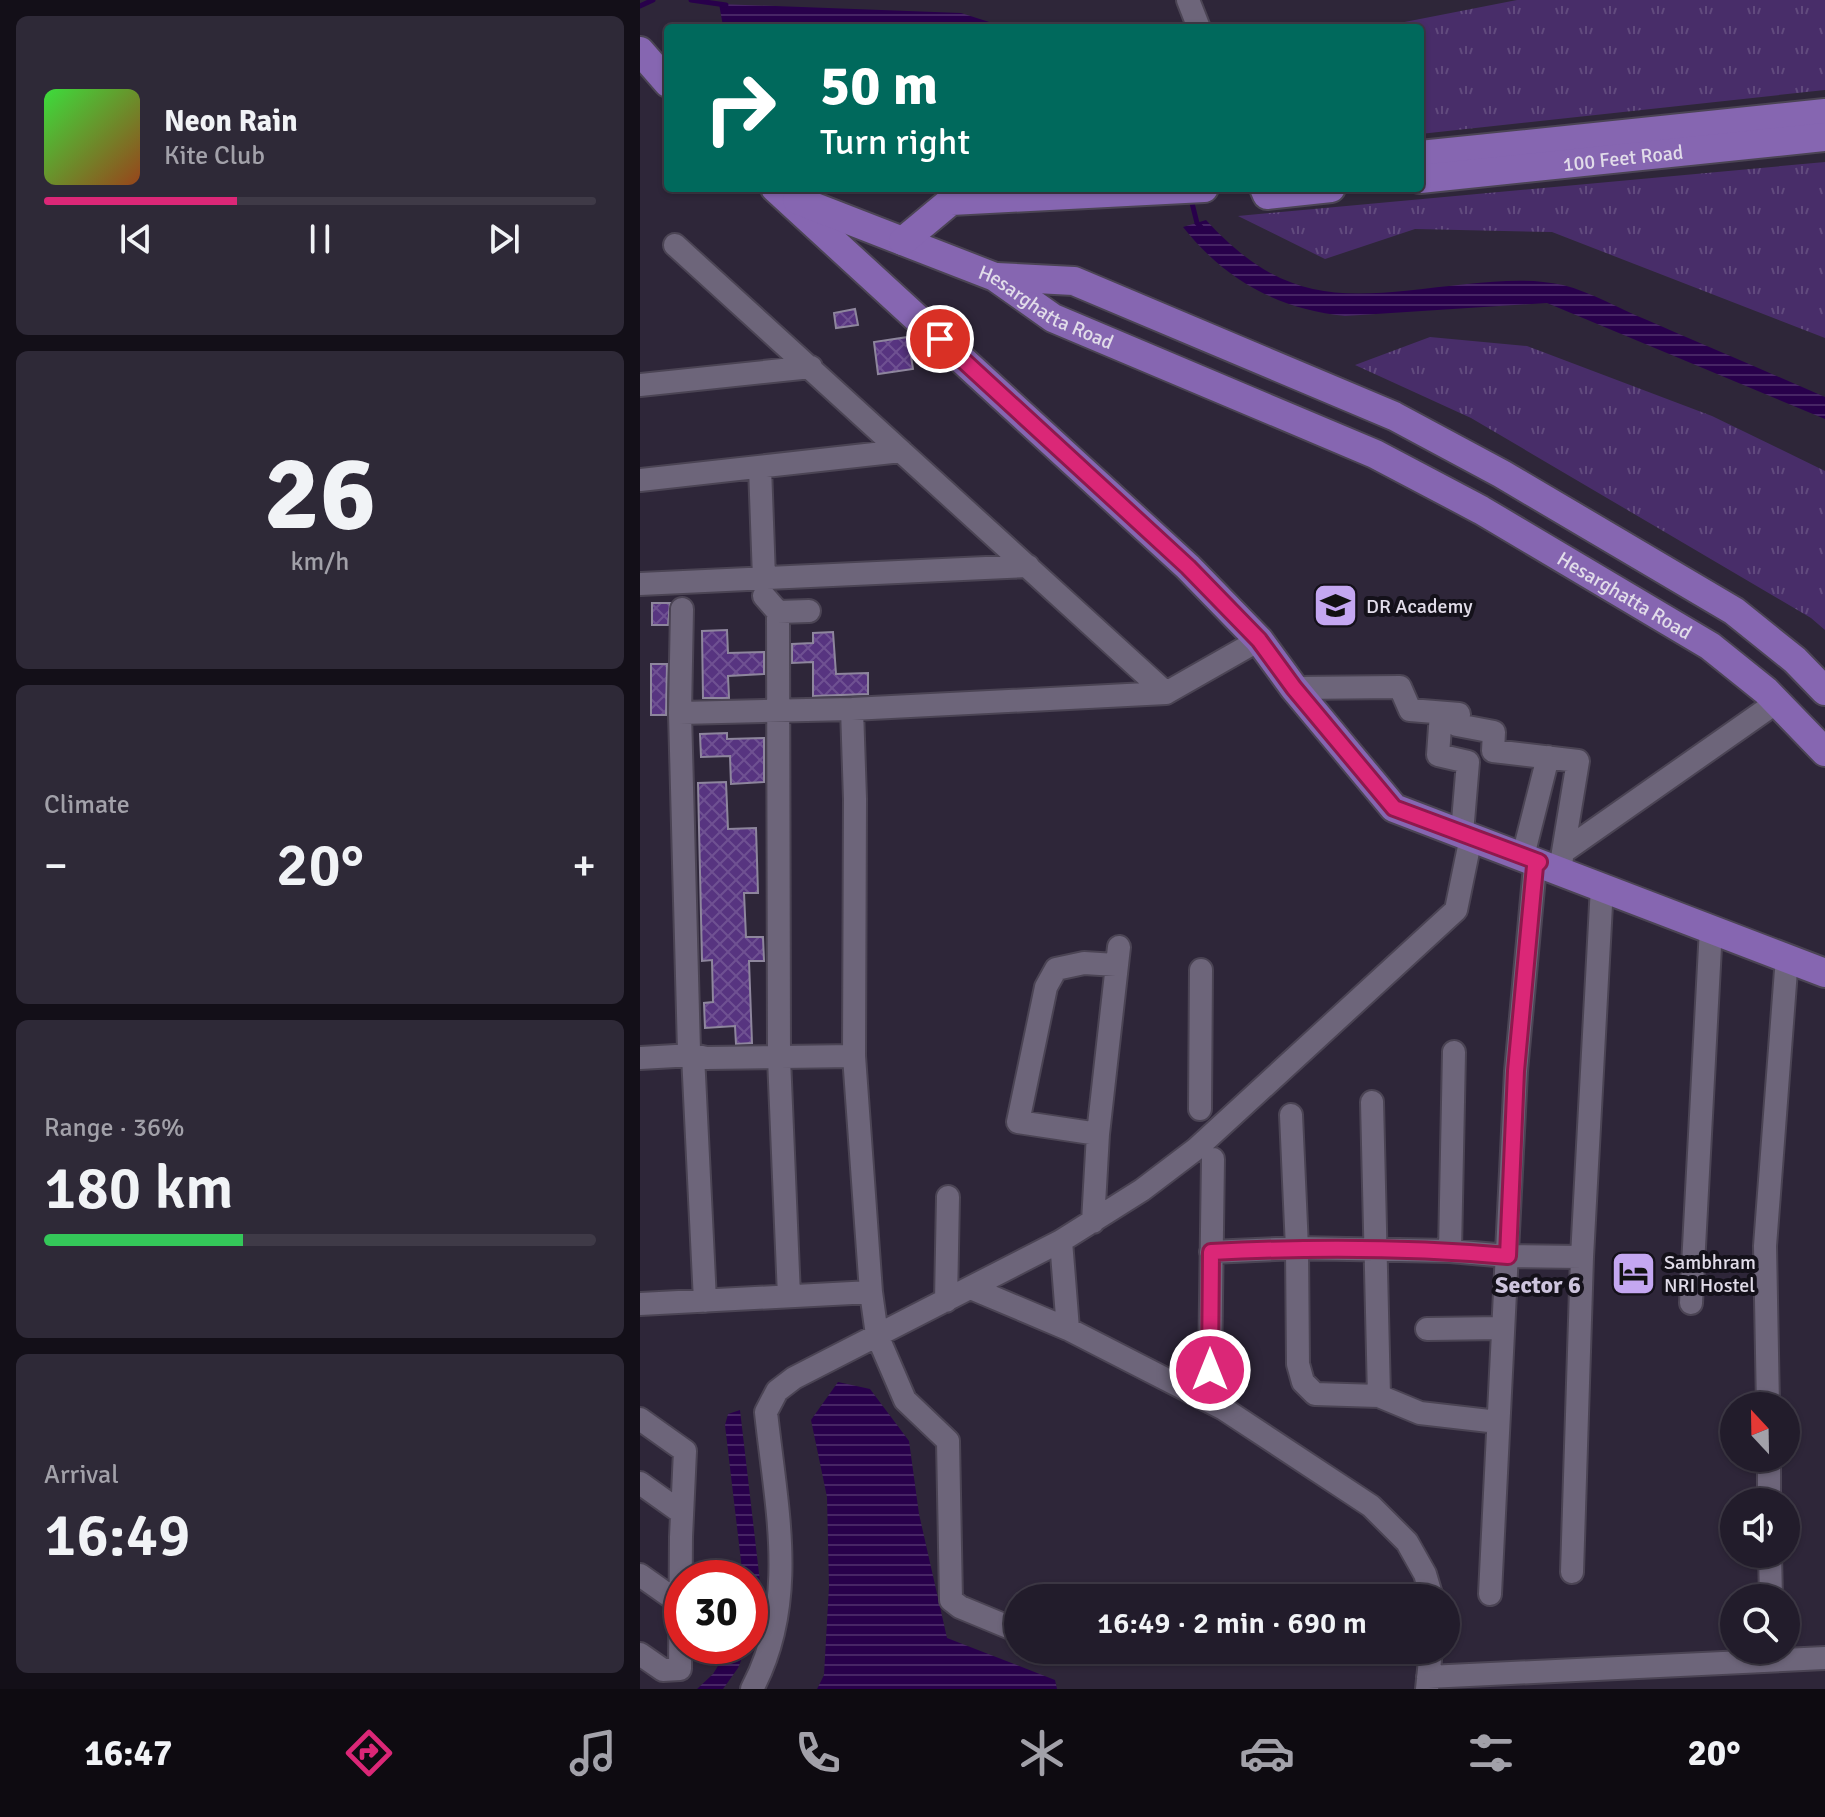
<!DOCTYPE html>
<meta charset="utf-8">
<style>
:root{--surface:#221c2b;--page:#2e2937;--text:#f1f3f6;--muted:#a2a1a9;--line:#3f3a47;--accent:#db2777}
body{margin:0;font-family:Signika,sans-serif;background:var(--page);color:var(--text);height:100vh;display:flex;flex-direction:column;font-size:30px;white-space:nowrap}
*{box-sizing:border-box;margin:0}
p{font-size:26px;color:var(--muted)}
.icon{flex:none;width:44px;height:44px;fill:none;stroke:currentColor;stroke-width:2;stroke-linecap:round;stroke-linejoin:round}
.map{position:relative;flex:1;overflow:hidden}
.sheet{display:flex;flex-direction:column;gap:16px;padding:16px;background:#130f18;width:640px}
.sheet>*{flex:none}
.guide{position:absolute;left:24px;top:24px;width:760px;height:168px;border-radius:8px;box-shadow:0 2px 6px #0004,0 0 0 2px var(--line);background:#00695c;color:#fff;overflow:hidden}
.needle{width:52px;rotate:338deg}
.fabs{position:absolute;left:1080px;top:1392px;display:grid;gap:16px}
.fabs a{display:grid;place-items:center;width:80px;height:80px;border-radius:50%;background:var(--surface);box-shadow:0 2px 6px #0004,0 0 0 2px var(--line);font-size:40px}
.speed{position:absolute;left:24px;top:1560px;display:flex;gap:16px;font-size:40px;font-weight:700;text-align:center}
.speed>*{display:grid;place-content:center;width:104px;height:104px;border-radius:50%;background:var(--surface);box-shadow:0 2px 6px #0004,0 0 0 2px var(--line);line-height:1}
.speed .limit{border:12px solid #d22;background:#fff;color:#111}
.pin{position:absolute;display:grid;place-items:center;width:68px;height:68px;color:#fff;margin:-34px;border:4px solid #fff;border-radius:50%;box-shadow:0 2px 8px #0007}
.me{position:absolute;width:88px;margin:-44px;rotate:0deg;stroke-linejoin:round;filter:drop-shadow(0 0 6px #0008)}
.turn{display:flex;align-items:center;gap:28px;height:168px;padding:0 24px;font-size:36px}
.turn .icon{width:104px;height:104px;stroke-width:2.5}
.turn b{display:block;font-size:56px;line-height:68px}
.big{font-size:60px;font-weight:600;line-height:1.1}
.sheet .widget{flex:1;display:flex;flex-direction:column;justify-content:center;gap:12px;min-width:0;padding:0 28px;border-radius:12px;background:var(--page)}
.sheet .dial{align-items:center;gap:0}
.dial b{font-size:104px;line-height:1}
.song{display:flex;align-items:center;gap:24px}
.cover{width:96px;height:96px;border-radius:12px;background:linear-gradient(135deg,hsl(120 70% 55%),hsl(20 70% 35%))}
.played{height:8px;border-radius:4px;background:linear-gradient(90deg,var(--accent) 35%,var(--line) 35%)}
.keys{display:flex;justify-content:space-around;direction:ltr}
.heat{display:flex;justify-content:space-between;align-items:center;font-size:44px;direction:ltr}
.charge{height:12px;border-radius:6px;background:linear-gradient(90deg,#34c759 36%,var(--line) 0)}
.trip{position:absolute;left:364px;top:1584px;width:456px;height:80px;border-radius:40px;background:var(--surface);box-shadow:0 2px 6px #0004,0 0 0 2px var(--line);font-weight:600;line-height:80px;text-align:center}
.tab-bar{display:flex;height:128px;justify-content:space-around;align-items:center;background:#0e0b11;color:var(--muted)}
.tab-bar .icon{width:56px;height:56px}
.tab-bar .selected{color:var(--accent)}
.tab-bar b{font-size:36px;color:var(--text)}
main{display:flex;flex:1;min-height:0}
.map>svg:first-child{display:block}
.grass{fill:url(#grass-tufts)}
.water{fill:url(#water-rules)}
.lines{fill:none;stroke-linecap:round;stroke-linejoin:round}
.stream{stroke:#28004b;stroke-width:5}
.building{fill:url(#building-cross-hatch);stroke:#8e869d;stroke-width:2}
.minor-casing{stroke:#4b4454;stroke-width:26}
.major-casing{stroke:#4b4454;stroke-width:32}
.minor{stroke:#6d657a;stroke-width:22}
.major{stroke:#8666b1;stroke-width:28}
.route-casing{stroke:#8e194d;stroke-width:20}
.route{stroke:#db2777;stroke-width:14}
.labels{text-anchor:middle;stroke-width:8;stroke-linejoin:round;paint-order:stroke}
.street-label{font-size:20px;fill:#e1dce9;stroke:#14111a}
.poi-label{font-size:20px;fill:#e1dce9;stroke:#14111a;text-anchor:start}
.quarter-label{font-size:24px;font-weight:bold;fill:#cdc4dd;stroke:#14111a}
</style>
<main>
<section class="sheet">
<div class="widget">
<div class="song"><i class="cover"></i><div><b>Neon Rain</b><p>Kite Club</p></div></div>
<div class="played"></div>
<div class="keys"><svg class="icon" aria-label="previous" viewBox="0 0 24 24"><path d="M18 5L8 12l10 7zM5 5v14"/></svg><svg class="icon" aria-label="pause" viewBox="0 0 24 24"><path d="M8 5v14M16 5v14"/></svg><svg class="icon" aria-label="next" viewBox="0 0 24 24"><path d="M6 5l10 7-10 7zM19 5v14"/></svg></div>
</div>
<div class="widget dial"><b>26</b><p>km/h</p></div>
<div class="widget"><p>Climate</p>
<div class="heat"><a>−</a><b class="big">20°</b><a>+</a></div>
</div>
<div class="widget"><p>Range · 36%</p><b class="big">180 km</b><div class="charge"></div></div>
<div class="widget"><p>Arrival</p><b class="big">16:49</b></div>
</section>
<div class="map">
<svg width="1185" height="1689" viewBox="0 0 1185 1689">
<defs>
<pattern id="grass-tufts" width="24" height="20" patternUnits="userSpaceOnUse" patternTransform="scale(2)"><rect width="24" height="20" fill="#482d69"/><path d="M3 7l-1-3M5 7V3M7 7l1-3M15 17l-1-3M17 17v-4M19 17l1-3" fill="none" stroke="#624b7e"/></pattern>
<pattern id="water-rules" width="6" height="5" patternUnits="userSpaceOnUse" patternTransform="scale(2)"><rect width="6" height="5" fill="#28004b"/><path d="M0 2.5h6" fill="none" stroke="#472565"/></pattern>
<pattern id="building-cross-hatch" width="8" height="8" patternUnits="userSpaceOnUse" patternTransform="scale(2)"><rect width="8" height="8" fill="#573480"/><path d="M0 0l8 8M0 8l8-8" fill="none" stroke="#6f5192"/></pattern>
</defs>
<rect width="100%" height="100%" fill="#2e2639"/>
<path class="grass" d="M 877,0 L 1185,0 L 1185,90 L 780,134 L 780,28 L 734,28 Z
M 1185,162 L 1185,338 L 912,232 L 775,229 L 685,259 L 598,216 Z
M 790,337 L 887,346 L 1072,416 L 1185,471 L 1185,630 L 1171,618 L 831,418 L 715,365 Z"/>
<path class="water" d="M 79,4 L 321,13 L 368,28 L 83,26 Z
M 566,220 C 651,313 713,296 827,284 C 860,281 890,278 923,285 C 951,292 980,309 1007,320 C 1066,346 1126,371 1185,397 L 1185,419 L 907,303 L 705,316 C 638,309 585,280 543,227 Z
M 198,1382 L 230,1389 L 269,1441 L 279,1514 L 307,1638 L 415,1680 L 417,1689 L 177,1689 L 184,1675 L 189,1586 L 187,1497 L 171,1420 Z
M 100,1410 L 120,1582 L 116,1620 L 110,1639 L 110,1578 L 103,1578 L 85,1425 L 88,1414 Z
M 90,1646 L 107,1646 L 98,1668 L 83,1689 L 57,1689 L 73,1674 Z"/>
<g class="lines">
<path class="stream" d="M 51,0 L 86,5
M 0,6 L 13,0
M 551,199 L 557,223 L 561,227"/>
</g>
<path class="building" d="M 215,309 L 218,325 L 196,328 L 194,313 Z
M 268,337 L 273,369 L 238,374 L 234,342 Z
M 12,603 L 30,603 L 28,625 L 12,625 Z
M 87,630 L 88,653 L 124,652 L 124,674 L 88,676 L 89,698 L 63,698 L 62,631 Z
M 193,632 L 196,674 L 228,673 L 228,694 L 173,696 L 173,662 L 152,663 L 152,644 L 173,643 L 173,633 Z
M 11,664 L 27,664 L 26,715 L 11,715 Z
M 87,733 L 87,739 L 124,738 L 124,782 L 91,784 L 90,756 L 61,757 L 60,734 Z
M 86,782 L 88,829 L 116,828 L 118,893 L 104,893 L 106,937 L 123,937 L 124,961 L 109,961 L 112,1043 L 96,1044 L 95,1026 L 65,1028 L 64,1003 L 73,1002 L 72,960 L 62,961 L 58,783 Z"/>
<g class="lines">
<defs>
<path id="minor" d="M 548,0 L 559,28
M 35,245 L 526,693
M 0,385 L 171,367
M 120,467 L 124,578
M 0,480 L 261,451
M 0,584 L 388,566
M 124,596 L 138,612 L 139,1058 L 149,1296
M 42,609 L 40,713 L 49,1051 L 53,1055 L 66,1058 L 214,1056
M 138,612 L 169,611
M 654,688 L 760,687 L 770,710 L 819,714 L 817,725 L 854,732 L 853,751 L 938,761 L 920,870
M 212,709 L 215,799 L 214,1056 L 231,1292 L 237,1335 L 265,1400 L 308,1441 L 311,1600 L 320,1607 L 378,1631
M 40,713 L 212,709 L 526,693 L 619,640
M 801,713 L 798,755 L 828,762 L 822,833
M 923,852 L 1137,702
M 883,856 L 908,757
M 0,1058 L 53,1055 L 65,1301
M 732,1102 L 739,1396 L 780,1413 L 858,1422
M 560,1109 L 561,970
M 651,1115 L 657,1248 L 658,1364 L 663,1382 L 675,1394 L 739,1396
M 458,1134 L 479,947
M 453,1222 L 458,1134 L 378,1122 L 406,987 L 416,969 L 444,963 L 476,965
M 421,1241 L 428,1329
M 810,1251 L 814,1052
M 571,1252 L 657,1248 L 810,1251 L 868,1256 L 942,1257
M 331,1288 L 428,1329 L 584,1409 L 731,1506 L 767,1542 L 785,1574 L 792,1598
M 306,1301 L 308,1197
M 1051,1303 L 1071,928
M 0,1304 L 231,1292
M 787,1329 L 863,1328
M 570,1370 L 573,1159
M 1128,1406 L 1125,1246 L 1147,957
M 0,1419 L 45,1451 L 41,1537 L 40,1669 L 23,1670 L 0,1654
M 1129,1458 L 1129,1502
M 0,1483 L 42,1513
M 1130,1554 L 1131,1598
M 932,1572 L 942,1257 L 962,886
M 0,1575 L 41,1604
M 850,1594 L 876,1071 L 895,866 L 899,862
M 788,1677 L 1185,1658
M 112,1689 C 159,1601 136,1507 126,1412 L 137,1391 L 154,1378 L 421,1241 L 502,1190 L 556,1149 L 816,910 L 831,837
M 787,1689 L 791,1650"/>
<g id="major">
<path d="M 0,51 L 28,83"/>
<path d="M 780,155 L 1185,113"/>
<path id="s1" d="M 780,179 L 1185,137"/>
<path d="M 135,188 L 548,567 L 619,640 L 654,688 L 754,808 L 1185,973"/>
<path d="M 624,188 L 627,195 L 691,188"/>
<path id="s2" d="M 157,200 L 355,277 L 413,318 L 735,454 L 841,510 L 1070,646 L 1126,691 L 1185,752"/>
<path d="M 263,241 L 311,201 L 564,188"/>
<path d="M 356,277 L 434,281 L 754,416 L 862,474 L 1094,611 L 1155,660 L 1185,691"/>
</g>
</defs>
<use href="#minor" class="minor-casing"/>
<use href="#major" class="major-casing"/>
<use href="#minor" class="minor"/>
<use href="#major" class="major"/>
</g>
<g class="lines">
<defs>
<path id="route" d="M 300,339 L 548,567 L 619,640 L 654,688 L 754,808 L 899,862 L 895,866 L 876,1071 L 868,1256 C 769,1247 670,1247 571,1252 L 570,1370"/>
</defs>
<use href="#route" class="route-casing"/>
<use href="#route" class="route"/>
</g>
<defs>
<symbol id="university-square" viewBox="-11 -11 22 22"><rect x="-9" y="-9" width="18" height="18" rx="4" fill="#c4a7f1" stroke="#14111a"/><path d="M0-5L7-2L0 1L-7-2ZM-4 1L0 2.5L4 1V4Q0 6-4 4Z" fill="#111"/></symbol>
<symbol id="hotel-square" viewBox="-11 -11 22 22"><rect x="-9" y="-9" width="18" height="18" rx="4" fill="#c4a7f1" stroke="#14111a"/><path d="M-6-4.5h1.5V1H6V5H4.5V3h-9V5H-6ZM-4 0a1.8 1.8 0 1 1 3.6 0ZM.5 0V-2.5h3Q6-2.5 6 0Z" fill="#111"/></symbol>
</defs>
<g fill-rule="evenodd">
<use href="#university-square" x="670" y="580" width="51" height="51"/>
<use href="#hotel-square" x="968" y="1248" width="51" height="51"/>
</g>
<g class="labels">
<g class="street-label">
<text dy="7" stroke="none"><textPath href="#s1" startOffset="204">100 Feet Road</textPath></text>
<text dy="7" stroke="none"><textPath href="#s2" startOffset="272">Hesarghatta Road</textPath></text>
<text dy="7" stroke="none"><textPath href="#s2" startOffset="920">Hesarghatta Road</textPath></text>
</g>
<g class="poi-label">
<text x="726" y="613">DR Academy</text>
<text x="1024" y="1269">Sambhram<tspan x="1024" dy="23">NRI Hostel</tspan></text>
</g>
<g class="quarter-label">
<text x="898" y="1293">Sector 6</text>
</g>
</g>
</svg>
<div class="fabs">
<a><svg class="needle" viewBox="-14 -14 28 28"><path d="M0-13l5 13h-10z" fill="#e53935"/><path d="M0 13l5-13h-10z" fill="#a2a1a9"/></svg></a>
<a><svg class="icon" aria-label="sound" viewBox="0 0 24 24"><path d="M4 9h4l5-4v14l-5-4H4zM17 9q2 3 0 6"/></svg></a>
<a><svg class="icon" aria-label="search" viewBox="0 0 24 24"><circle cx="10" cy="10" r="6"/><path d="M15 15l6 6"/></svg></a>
</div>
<div class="speed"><div class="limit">30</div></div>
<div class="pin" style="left:300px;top:339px;background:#d93025"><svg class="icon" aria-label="arrive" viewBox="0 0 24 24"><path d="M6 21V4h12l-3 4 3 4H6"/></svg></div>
<svg class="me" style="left:570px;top:1370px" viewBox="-20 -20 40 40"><circle r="17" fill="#db2777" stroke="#fff" stroke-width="3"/><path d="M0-11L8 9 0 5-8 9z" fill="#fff"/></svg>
<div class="trip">16:49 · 2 min · 690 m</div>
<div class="guide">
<div class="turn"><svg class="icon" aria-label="right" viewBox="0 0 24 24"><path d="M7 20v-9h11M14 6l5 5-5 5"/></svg><div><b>50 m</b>Turn right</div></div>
</div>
</div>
</main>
<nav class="tab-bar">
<b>16:47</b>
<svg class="icon selected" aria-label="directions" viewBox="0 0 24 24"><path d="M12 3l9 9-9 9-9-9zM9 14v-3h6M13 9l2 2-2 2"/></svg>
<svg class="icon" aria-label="music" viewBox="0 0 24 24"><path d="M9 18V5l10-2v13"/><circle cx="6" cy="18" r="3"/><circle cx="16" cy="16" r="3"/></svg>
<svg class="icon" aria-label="phone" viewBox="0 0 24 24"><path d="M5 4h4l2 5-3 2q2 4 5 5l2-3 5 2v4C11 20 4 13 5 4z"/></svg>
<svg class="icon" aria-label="climate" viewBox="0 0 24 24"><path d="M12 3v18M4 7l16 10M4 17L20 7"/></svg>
<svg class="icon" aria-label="car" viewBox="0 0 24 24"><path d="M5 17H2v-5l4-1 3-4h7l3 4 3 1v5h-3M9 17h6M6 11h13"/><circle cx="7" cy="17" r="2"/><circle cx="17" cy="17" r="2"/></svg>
<svg class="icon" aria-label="filters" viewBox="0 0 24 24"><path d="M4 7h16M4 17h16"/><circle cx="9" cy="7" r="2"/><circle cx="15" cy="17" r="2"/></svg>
<b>20°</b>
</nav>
